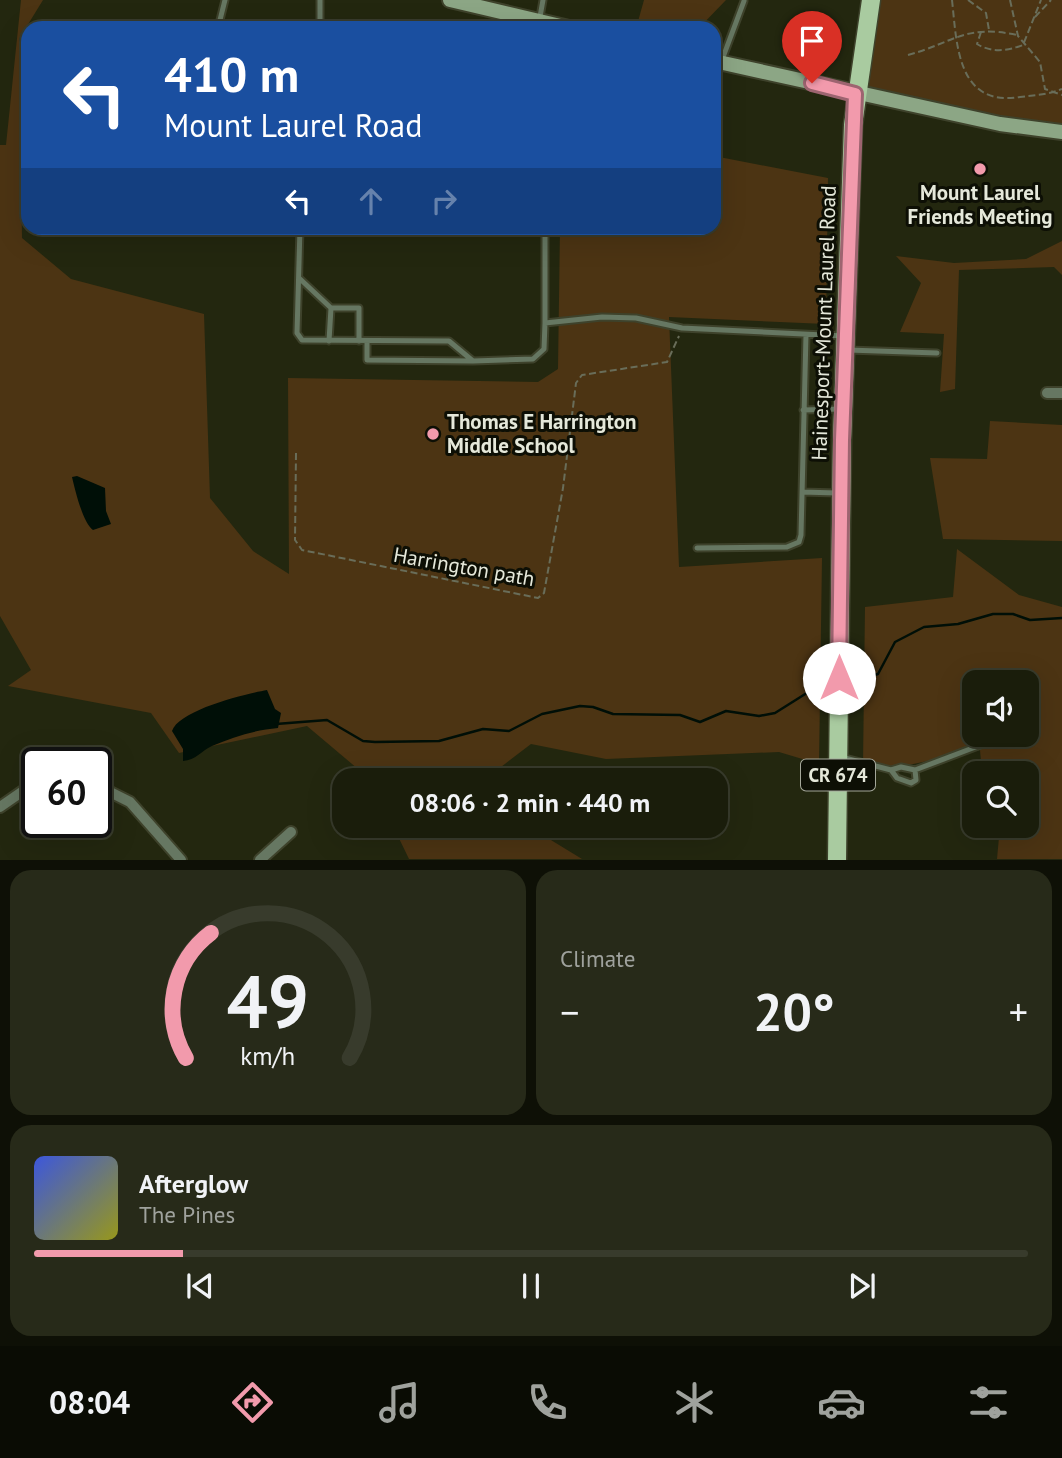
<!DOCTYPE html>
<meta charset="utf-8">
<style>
:root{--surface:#1a1d0b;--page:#272a19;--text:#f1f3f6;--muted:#9fa29d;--line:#383b2c;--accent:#f29aac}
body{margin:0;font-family:"PT Sans",sans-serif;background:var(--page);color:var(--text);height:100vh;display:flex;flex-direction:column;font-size:26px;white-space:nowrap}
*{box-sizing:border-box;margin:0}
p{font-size:23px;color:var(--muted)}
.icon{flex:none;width:38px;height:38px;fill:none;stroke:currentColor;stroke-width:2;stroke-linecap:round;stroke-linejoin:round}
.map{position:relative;height:860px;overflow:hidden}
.side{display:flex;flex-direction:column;gap:10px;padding:10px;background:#0e1006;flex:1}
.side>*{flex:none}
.banner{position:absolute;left:21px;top:21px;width:700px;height:214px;border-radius:21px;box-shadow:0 7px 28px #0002,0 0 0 2px var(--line);background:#1a4fa0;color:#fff;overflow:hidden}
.controls{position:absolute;left:962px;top:670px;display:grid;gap:14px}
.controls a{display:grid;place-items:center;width:77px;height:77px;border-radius:14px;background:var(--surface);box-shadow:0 7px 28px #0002,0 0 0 2px var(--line);font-size:35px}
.speed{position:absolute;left:21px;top:747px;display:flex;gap:14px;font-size:35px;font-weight:700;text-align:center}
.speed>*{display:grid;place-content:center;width:91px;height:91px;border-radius:50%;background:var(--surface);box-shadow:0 7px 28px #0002,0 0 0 2px var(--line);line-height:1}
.speed .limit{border:4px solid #111;border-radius:10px;background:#fff;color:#111}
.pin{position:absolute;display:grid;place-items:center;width:60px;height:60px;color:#fff;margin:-72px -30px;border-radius:50% 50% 50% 0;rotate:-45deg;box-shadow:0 0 7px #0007}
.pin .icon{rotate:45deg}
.me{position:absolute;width:77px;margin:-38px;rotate:0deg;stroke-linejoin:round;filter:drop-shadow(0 0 5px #0008)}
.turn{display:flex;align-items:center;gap:24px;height:147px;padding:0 28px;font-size:32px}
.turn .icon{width:91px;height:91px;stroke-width:2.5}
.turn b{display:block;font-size:49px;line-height:60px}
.lanes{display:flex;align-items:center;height:66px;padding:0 28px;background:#0003;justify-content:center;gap:35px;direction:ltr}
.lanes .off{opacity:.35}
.big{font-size:52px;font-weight:800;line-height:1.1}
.side .card{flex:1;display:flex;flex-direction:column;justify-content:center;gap:10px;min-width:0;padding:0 24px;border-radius:21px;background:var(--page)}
.side .dial{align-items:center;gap:0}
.dial svg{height:182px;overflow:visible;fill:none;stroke:var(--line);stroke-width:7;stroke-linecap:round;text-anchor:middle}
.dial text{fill:var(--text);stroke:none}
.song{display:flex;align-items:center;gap:21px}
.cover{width:84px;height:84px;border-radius:10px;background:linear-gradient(135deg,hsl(230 70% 55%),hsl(60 70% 35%))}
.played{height:7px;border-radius:4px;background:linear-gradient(90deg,var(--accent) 15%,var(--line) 15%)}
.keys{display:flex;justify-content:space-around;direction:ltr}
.heat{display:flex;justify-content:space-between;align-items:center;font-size:38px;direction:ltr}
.side .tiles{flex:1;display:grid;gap:10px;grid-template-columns:1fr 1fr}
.card:last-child{grid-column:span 2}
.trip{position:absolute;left:332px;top:768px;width:396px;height:70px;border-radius:21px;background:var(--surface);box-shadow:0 7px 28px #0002,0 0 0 2px var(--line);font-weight:800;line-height:70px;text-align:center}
.dock{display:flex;height:112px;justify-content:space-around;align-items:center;background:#0a0c04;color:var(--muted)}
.dock .icon{width:49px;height:49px}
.dock .on{color:var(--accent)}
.dock b{font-size:32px;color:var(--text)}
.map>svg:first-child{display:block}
.green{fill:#4c3413;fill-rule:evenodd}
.water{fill:#000f07}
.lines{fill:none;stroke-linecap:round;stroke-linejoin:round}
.stream{stroke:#000f07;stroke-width:2.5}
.service-casing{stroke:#3e422b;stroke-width:9}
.minor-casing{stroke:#3e422b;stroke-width:14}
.secondary-casing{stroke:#3e422b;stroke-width:18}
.primary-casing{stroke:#3e422b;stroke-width:21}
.path{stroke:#696d59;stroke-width:2;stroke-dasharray:7 3.5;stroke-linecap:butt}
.service{stroke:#667762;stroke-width:5}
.minor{stroke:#667762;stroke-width:10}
.secondary{stroke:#8ca685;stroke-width:14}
.primary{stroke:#a9cba0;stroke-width:18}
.route-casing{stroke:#9d6470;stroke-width:18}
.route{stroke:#f29aac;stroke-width:12}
.poi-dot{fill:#f29aac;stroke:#0d0f05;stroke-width:2.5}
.labels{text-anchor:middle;stroke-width:6;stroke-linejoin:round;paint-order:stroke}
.shield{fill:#0d0f05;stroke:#a4a79a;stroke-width:2}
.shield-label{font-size:19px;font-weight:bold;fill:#e5e8da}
.poi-label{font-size:21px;font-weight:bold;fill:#e5e8da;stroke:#0d0f05}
.street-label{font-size:21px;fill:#e5e8da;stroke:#0d0f05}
</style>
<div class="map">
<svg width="1062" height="860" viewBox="0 0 1062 860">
<rect width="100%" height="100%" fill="#23270f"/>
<path class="green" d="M 21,0 L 43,0 L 19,39 L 22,238 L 71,279 L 204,314 L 210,498 L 253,551 L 289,574 L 288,378 L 538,382 L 558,369 L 560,228 L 714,228 L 714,156 L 828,178 L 826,324 L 669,317 L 679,567 L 822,558 L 819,764 L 779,752 L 606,759 L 531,744 L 484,780 L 371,780 L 307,726 L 179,753 L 151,713 L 8,686 L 31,670 L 0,616 L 0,145 L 6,145 Z
M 644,0 L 726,0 L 699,28 L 637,25 Z
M 872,0 L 1062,0 L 1062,132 L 855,94 Z
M 1062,241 L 1062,275 L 1054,267 L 959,270 L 955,389 L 940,392 L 944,334 L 900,332 L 921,283 L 896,256 L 954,263 L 1026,259 Z
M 990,421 L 1062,425 L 1062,541 L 943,539 L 930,458 L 987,459 Z
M 957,549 L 1019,595 L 1062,607 L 1062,859 L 997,859 L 1000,826 L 1027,826 L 1027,774 L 982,773 L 980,750 L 899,767 L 863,766 L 865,607 L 953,597 ZM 975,682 L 1027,682 L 1027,735 L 975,735 Z
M 393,826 L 528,826 L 582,859 L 409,859 Z"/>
<path class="water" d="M 77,476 L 105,488 L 106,511 L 111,524 L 93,530 C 83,523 75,490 72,477 Z
M 267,690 L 275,709 L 281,713 L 278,728 C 255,730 233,737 212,746 C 201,751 196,760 183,761 L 183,749 L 172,731 C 179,710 245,694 267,690 Z"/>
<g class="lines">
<path class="stream" d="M 846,683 L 878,674 L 895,642 L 924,627 L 958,624 L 993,614 L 1013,614 L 1030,620 L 1062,618
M 276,724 L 327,720 L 363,741 L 375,742 L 439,741 L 483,729 L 509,731 L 542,714 L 580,706 L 593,707 L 613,714 L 680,715 L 700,722 L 726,711 L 759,716 L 775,713 L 810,691 L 833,686"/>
<defs>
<path id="service" d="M 218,28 L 225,0
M 320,28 L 320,0
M 538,28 L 543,0
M 722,60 L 744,1
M 300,228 L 297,333 L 302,340 L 449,341 L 473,361 L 533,359 L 544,349 L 545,323
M 545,228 L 545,323 L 602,317 L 636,318 L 682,328 L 844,336
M 299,278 L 331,308 L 329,341
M 331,308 L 359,308 L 359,341
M 367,341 L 367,360 L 473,361
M 848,350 L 937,353
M 803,410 L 841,409
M 802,492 L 837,493
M 697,548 L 787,547 L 799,542 L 801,535 L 806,335
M 841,757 L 891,770 L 897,778 L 911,783 L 916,780 L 915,770 L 901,767 L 891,770
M 915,770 L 1007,735"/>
<path id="minor" d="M 1047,393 L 1062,393
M 96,785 L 130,802 L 181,860
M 0,807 L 23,791 L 37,786
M 260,860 L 291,832"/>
<path id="secondary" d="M 450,0 L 569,28
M 714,61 L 1000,124 L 1062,132"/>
<path id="primary" d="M 837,860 L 842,440 L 853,125 L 871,0"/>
</defs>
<use href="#service" class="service-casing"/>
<use href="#minor" class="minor-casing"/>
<use href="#secondary" class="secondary-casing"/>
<use href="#primary" class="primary-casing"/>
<path class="path" d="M 952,0 C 957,45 957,107 1020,97 C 1036,95 1047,95 1062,89
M 968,0 L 986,13 L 989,30
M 1010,0 L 1018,36 L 1040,62 L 1045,89 L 1062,95
M 1035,17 L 1051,0
M 981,32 L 977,44 C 992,53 1007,51 1023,45 L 1041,0
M 908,55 C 955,42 965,24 1017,35
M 296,453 L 295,540 L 302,550 L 538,598 L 544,593 L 563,488 L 576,383 L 582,375 L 667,362 L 679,336"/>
<use href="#service" class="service"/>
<use href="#minor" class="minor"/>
<use href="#secondary" class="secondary"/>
<use href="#primary" class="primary"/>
</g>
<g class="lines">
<defs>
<path id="route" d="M 812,83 L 855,94 L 842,440 L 839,678"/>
</defs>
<use href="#route" class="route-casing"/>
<use href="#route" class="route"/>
</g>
<g class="poi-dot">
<circle cx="980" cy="169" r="7"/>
<circle cx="433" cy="434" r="7"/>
</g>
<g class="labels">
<rect class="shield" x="801" y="759.5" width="74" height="31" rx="5"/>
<g class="shield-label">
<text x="838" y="782">CR 674</text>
</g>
<g class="poi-label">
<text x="980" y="200">Mount Laurel<tspan x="980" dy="24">Friends Meeting</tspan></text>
<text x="447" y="429" text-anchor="start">Thomas E Harrington<tspan x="447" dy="24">Middle School</tspan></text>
</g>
<g class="street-label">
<text transform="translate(824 323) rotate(-88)" y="7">Hainesport-Mount Laurel Road</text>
<text transform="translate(464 567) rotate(10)" y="7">Harrington path</text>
</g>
</g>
</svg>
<div class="controls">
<a><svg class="icon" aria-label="sound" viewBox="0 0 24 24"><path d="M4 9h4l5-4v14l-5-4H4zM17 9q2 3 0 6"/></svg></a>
<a><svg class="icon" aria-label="search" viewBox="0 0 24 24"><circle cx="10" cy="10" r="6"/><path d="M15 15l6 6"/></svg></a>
</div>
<div class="speed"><div class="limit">60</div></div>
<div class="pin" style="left:812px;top:83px;background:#d93025"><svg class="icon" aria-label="arrive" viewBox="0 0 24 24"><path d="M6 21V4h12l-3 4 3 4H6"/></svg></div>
<svg class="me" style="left:839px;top:678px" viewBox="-20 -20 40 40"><circle r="19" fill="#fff"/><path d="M0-13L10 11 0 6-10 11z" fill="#f29aac"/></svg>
<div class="trip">08:06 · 2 min · 440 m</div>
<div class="banner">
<div class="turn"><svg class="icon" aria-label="left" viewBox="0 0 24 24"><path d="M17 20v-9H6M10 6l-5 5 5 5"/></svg><div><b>410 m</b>Mount Laurel Road</div></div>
<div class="lanes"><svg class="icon" aria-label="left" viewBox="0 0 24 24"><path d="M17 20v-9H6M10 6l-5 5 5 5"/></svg><svg class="icon off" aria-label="ahead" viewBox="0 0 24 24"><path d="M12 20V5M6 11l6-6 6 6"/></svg><svg class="icon off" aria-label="right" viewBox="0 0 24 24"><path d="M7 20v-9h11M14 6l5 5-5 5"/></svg></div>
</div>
</div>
<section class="side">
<div class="tiles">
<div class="card dial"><svg viewBox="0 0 100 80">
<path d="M14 69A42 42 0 1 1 86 69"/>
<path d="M14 69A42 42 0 0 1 25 14" stroke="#f29aac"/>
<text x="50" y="56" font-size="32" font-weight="700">49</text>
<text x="50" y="72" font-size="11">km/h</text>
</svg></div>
<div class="card"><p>Climate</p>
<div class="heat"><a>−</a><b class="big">20°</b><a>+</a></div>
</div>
<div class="card">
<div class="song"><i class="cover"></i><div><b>Afterglow</b><p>The Pines</p></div></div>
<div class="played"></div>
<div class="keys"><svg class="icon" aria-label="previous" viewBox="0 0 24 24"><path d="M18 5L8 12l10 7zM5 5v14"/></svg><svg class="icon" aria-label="pause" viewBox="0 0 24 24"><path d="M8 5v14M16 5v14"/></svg><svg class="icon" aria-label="next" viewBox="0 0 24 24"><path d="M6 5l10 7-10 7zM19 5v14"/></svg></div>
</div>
</div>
</section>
<nav class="dock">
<b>08:04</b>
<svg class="icon on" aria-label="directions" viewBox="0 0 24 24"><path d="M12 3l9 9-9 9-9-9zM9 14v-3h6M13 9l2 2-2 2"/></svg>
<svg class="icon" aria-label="music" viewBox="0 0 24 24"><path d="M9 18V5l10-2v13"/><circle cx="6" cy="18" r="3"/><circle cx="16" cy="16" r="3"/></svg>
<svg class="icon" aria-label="phone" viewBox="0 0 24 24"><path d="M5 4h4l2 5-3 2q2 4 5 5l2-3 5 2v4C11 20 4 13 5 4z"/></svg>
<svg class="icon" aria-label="climate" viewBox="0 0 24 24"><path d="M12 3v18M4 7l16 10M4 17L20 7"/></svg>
<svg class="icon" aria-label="car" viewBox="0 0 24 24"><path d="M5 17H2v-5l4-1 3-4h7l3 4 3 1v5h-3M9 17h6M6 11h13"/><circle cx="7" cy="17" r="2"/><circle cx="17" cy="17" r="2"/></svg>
<svg class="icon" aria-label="filters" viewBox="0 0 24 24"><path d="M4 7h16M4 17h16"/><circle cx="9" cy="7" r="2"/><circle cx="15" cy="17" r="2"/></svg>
</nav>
